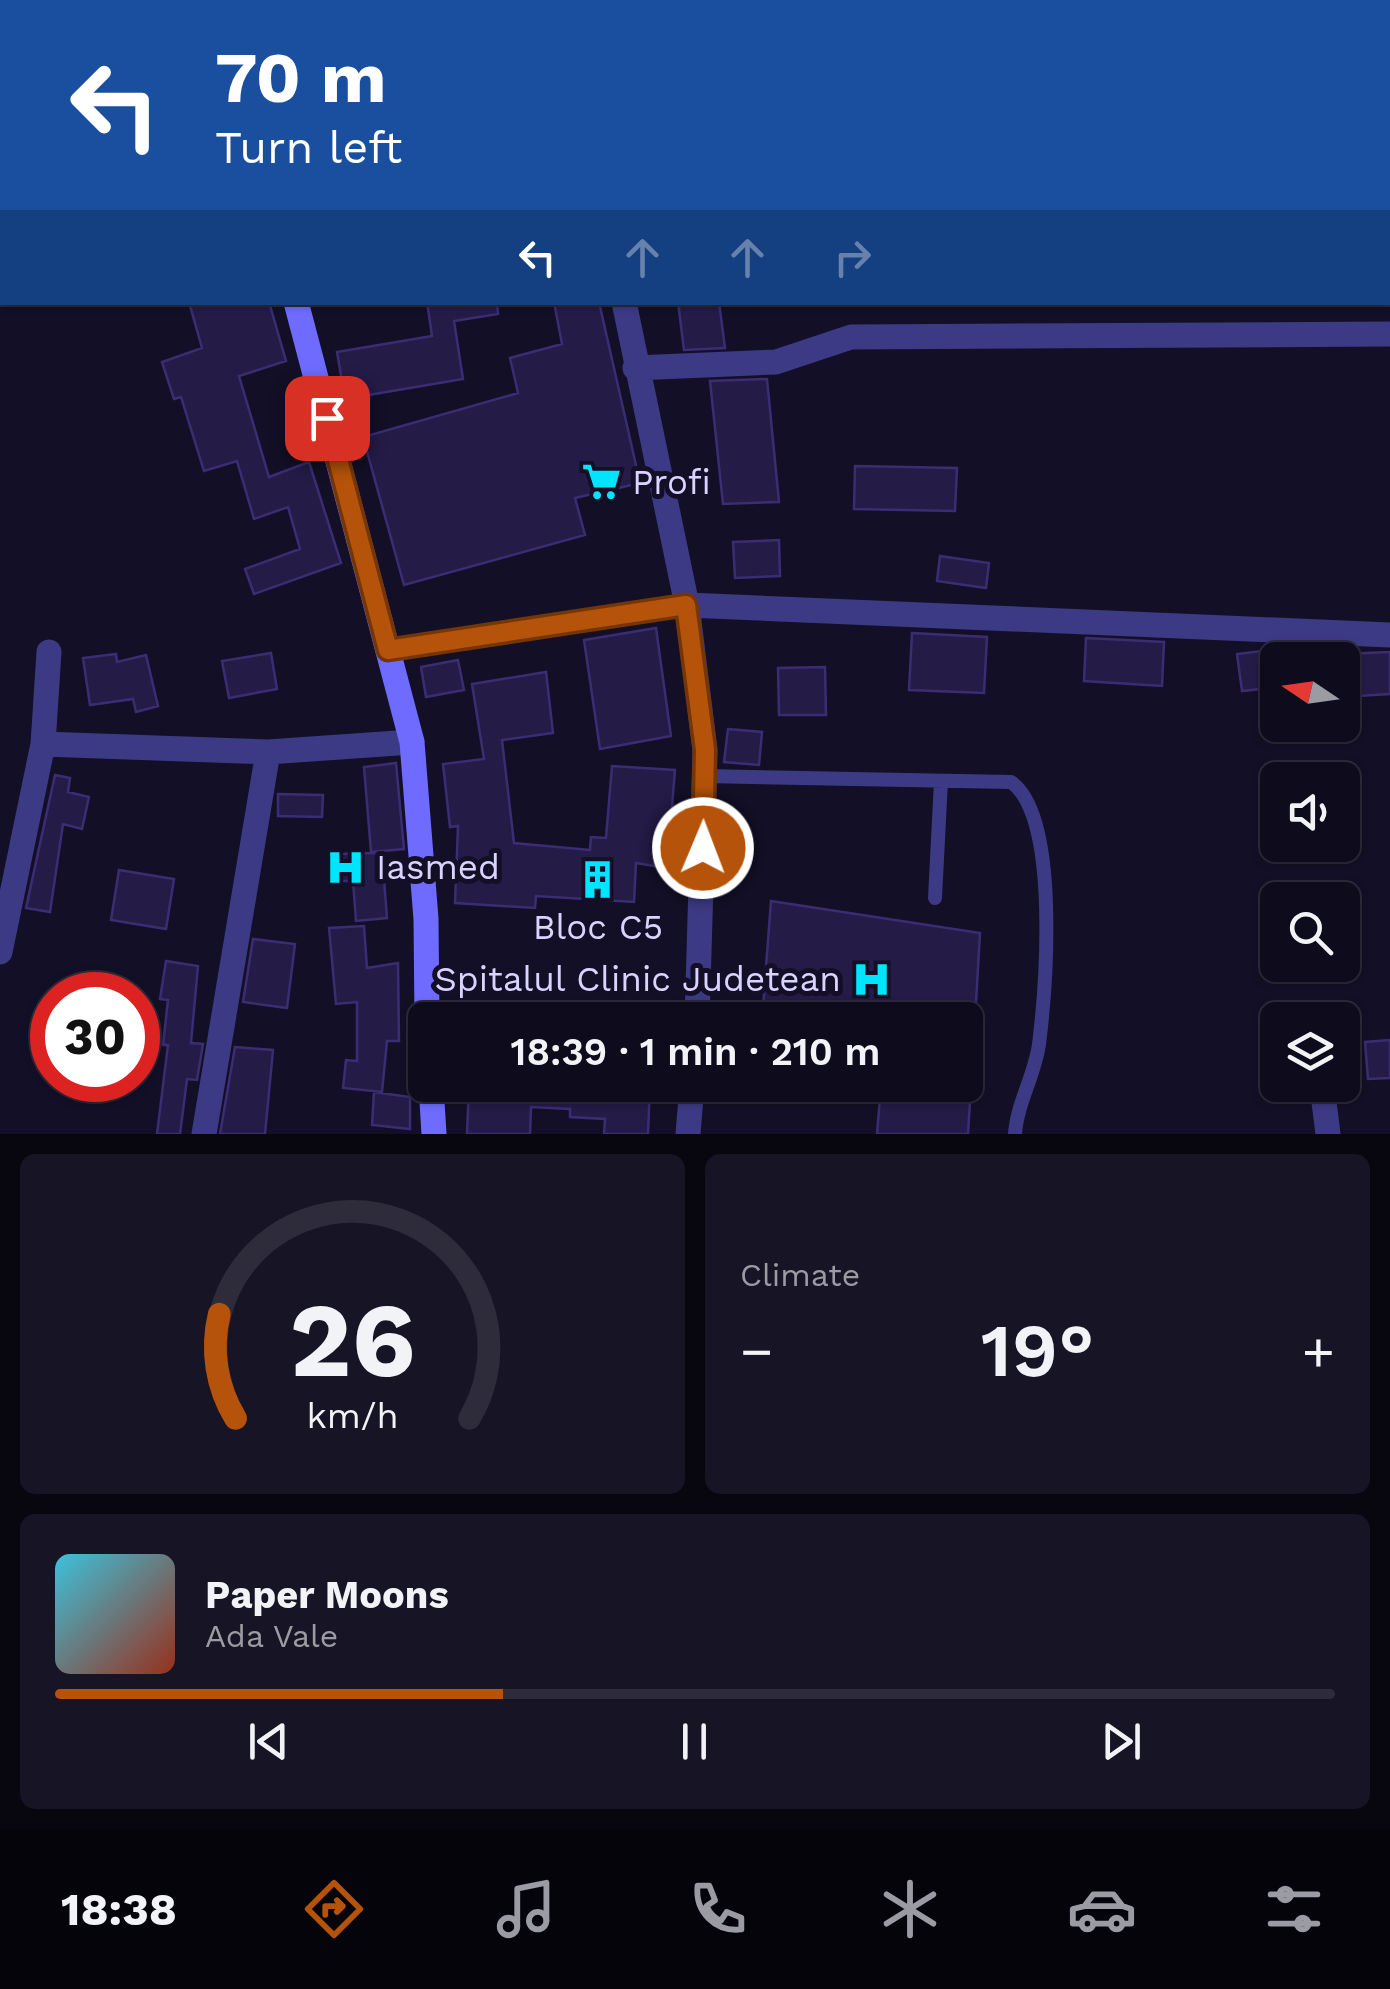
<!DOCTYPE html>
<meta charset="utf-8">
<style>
:root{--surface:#0e0b1c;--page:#171425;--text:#f1f3f6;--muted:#9b9ba3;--line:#2e2b3b;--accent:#b45309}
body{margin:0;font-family:"Work Sans",sans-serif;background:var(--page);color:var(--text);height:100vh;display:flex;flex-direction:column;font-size:38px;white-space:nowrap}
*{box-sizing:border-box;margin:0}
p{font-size:32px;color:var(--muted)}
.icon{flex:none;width:55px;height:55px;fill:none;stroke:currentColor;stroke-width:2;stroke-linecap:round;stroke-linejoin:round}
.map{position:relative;height:1134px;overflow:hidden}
.sheet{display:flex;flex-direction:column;gap:20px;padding:20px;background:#08060f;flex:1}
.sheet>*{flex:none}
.banner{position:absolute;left:0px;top:0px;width:1390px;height:305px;box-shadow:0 2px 8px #0004,0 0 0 2px var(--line);background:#1a4fa0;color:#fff;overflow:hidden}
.needle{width:65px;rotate:283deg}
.controls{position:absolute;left:1260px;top:642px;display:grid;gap:20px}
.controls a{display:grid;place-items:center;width:100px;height:100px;border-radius:15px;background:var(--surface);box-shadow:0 2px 8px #0004,0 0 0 2px var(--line);font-size:50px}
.speed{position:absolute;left:30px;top:972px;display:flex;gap:20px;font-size:50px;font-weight:700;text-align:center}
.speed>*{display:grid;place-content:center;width:130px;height:130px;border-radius:50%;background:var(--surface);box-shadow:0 2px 8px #0004,0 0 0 2px var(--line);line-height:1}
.speed .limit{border:15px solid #d22;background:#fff;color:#111}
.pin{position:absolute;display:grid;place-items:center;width:85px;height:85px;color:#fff;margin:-42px;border-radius:20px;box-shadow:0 5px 15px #0006}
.me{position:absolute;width:110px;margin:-55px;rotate:1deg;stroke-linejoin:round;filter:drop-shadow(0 0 8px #0008)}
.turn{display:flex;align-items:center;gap:35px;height:210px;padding:0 50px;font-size:45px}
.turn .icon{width:130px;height:130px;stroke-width:2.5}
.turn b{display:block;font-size:70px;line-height:85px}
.lanes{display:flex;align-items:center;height:95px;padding:0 50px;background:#0003;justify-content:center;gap:50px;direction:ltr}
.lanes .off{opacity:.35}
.big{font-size:75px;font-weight:600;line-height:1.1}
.sheet .tile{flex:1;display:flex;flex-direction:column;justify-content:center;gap:15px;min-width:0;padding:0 35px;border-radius:15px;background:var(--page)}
.sheet .dial{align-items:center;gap:0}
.dial svg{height:260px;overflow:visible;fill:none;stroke:var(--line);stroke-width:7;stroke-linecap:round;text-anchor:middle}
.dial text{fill:var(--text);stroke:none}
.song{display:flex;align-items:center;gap:30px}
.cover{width:120px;height:120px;border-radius:15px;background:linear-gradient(135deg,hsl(190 70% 55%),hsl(10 70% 35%))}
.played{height:10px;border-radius:5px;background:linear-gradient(90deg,var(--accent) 35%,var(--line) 35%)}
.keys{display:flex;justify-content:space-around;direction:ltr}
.heat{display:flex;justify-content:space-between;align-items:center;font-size:55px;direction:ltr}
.sheet .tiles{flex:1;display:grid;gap:20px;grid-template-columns:1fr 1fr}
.tile:last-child{grid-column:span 2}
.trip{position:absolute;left:408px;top:1002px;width:575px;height:100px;border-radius:15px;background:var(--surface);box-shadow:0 2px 8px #0004,0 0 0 2px var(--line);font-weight:600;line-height:100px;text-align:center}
.menu{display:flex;height:160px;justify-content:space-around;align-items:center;background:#06040b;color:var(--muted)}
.menu .icon{width:70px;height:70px}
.menu .selected{color:var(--accent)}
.menu b{font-size:45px;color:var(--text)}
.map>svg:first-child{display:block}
.building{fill:#241b47;stroke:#3b2d73;stroke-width:2.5}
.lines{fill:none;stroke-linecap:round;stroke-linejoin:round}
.service{stroke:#3d3a85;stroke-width:14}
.minor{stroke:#3d3a85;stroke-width:25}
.secondary{stroke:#6f6bff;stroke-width:25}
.route-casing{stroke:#753606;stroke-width:25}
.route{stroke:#b45309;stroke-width:18}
.labels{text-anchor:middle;stroke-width:10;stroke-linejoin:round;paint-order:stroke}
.poi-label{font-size:35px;fill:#d9d4ff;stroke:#130f26;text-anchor:start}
</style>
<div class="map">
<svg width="1390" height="1134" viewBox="0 0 1390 1134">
<rect width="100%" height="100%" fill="#130f26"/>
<path class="building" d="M 189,302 L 269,302 L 286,361 L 239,376 L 269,477 L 309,462 L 341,563 L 254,594 L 245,569 L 300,549 L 288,507 L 254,519 L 237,461 L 204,471 L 181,397 L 174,399 L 162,362 L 202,348 Z
M 427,302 L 497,302 L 498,314 L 454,321 L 463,379 L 345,399 L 337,352 L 432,336 Z
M 554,302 L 599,302 L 640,483 L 575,498 L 585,535 L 404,585 L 363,437 L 518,393 L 510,358 L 562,344 Z
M 678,302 L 719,302 L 725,348 L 684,350 Z
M 767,379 L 779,502 L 723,504 L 710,381 Z
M 855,466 L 957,468 L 955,511 L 854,509 Z
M 779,540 L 780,576 L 735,578 L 733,542 Z
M 940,556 L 989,563 L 986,588 L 937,581 Z
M 656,628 L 671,736 L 600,749 L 584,640 Z
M 912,633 L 987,637 L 984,693 L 909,690 Z
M 1086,638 L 1164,642 L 1162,686 L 1084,681 Z
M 1278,649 L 1278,687 L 1242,691 L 1237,654 Z
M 1390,652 L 1390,694 L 1342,697 L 1342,654 Z
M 271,653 L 277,689 L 229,698 L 222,661 Z
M 116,654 L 117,662 L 146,655 L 158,706 L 136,712 L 133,699 L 90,705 L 83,658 Z
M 458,660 L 464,690 L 426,697 L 421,667 Z
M 825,667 L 826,715 L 779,715 L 778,668 Z
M 546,672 L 553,733 L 502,740 L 514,843 L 590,850 L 591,837 L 606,838 L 612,766 L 675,770 L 667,868 L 636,863 L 634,902 L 536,896 L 535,908 L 455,903 L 458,826 L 450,827 L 443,764 L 484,759 L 472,684 Z
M 728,729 L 762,732 L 759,765 L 724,762 Z
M 396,763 L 404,849 L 371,852 L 364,767 Z
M 55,775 L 70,778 L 68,792 L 89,797 L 82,829 L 63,824 L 50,912 L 26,908 Z
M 278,794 L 323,795 L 322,817 L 278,816 Z
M 382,853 L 387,918 L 356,921 L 353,881 L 330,881 L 330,854 Z
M 119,870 L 174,879 L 166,929 L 111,920 Z
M 771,901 L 980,933 L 975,1020 L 762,1020 Z
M 364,926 L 367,968 L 398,963 L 399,1041 L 387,1041 L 382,1092 L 343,1088 L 346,1060 L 357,1061 L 357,1002 L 336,1004 L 329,928 Z
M 253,939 L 295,944 L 287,1008 L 243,1002 Z
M 166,961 L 198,966 L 191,1043 L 203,1044 L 197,1080 L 187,1079 L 180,1134 L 157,1134 L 168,1045 L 163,1045 L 168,1000 L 160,999 Z
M 1390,1040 L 1390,1078 L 1368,1079 L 1365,1042 Z
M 235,1047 L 273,1050 L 265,1134 L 220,1134 Z
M 469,1085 L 650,1085 L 648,1134 L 604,1134 L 605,1119 L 570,1117 L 570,1109 L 531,1107 L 530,1134 L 467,1134 Z
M 881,1085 L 971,1085 L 968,1134 L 877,1134 Z
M 374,1092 L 410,1097 L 410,1129 L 372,1125 Z"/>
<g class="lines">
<path class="service" d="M 388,650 L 687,605
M 704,776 L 1011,782 C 1060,816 1046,988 1039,1044 C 1035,1075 1017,1103 1015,1134
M 935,898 L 941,781"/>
<path class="minor" d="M 600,0 L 600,2
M 624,302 L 687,605 L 705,750 L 697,1020
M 635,368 L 776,362 L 851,337 L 1390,334
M 687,605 L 1390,635
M 43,744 L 268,752 L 412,742
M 0,952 L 43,744 L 49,652
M 1323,1094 L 1328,1134
M 204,1134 L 268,752
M 688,1134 L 692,1085"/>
<path class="secondary" d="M 255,0 L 255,2
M 296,302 L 412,742 L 426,919 L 427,1020
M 431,1085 L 434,1134"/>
</g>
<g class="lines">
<defs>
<path id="route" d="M 327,418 L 388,650 L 686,605 L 705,750 L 703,848"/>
</defs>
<use href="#route" class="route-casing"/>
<use href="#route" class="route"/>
</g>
<defs>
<symbol id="supermarket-bare" viewBox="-9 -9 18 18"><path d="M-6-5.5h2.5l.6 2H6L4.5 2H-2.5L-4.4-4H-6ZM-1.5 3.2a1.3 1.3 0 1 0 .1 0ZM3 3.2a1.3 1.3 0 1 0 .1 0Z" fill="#00e5ff" stroke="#130f26" stroke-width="2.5" paint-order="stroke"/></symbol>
<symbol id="hospital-bare" viewBox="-9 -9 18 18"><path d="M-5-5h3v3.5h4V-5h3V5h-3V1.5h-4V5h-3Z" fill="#00e5ff" stroke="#130f26" stroke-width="2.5" paint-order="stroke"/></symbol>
<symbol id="building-bare" viewBox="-9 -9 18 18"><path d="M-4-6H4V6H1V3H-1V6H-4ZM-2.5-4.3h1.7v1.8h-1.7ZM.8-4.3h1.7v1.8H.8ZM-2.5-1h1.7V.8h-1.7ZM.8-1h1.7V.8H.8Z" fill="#00e5ff" stroke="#130f26" stroke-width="2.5" paint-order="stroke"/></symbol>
</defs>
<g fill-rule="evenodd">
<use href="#supermarket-bare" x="574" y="454" width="55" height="55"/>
<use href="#hospital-bare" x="318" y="840" width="55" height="55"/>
<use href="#building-bare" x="570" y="852" width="55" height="55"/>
<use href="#hospital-bare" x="844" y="952" width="55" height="55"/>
</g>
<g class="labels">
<g class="poi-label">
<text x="632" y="494">Profi</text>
<text x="376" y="879">Iasmed</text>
<text x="598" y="939" text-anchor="middle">Bloc C5</text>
<text x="841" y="991" text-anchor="end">Spitalul Clinic Judetean</text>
</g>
</g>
</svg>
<div class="controls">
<a><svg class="needle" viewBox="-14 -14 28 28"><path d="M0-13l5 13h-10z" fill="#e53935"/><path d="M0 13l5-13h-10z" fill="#9b9ba3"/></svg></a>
<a><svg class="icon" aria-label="sound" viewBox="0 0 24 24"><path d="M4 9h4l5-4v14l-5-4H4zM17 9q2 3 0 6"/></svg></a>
<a><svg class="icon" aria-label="search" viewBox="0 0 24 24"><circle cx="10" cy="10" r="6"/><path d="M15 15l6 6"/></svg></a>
<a><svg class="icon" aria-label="layers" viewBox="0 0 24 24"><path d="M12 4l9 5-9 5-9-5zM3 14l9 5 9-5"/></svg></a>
</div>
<div class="speed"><div class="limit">30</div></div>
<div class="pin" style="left:327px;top:418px;background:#d93025"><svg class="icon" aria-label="arrive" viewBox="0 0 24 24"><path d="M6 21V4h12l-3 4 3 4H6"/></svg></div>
<svg class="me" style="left:703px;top:848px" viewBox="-20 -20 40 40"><circle r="17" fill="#b45309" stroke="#fff" stroke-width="3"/><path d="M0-11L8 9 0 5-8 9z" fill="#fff"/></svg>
<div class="trip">18:39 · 1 min · 210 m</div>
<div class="banner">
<div class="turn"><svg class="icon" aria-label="left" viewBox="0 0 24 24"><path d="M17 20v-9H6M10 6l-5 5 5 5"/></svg><div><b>70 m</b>Turn left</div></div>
<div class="lanes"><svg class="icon" aria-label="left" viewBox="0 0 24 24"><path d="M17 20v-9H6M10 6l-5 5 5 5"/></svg><svg class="icon off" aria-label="ahead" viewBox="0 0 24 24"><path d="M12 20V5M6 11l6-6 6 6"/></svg><svg class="icon off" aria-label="ahead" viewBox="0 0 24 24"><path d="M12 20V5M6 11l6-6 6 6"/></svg><svg class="icon off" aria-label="right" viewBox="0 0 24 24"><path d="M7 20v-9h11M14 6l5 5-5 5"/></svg></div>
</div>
</div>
<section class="sheet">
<div class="tiles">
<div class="tile dial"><svg viewBox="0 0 100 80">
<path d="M14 69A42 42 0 1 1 86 69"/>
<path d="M14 69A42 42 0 0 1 9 37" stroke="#b45309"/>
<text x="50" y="56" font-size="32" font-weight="700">26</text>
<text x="50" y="72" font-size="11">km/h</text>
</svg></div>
<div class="tile"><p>Climate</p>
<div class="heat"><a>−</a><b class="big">19°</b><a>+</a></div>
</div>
<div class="tile">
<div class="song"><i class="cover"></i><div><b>Paper Moons</b><p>Ada Vale</p></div></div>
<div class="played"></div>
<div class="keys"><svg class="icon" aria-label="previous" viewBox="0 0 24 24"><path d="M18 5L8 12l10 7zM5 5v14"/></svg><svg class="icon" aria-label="pause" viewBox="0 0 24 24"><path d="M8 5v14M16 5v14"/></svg><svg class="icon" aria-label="next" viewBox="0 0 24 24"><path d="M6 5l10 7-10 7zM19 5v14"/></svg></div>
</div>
</div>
</section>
<nav class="menu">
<b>18:38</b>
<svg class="icon selected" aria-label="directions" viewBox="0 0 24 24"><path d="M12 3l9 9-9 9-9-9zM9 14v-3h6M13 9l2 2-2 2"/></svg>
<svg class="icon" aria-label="music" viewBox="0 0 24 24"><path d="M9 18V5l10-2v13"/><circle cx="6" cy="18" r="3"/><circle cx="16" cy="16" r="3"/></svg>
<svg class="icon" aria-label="phone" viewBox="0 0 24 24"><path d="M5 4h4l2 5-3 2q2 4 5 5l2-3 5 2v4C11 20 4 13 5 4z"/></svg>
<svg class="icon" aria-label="climate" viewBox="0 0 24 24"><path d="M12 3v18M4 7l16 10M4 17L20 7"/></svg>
<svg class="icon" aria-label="car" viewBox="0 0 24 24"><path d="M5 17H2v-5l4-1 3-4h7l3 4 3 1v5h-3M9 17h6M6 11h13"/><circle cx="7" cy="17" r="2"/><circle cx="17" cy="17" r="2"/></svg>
<svg class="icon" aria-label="filters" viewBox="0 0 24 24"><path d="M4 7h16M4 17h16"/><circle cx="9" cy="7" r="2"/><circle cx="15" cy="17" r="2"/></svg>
</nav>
